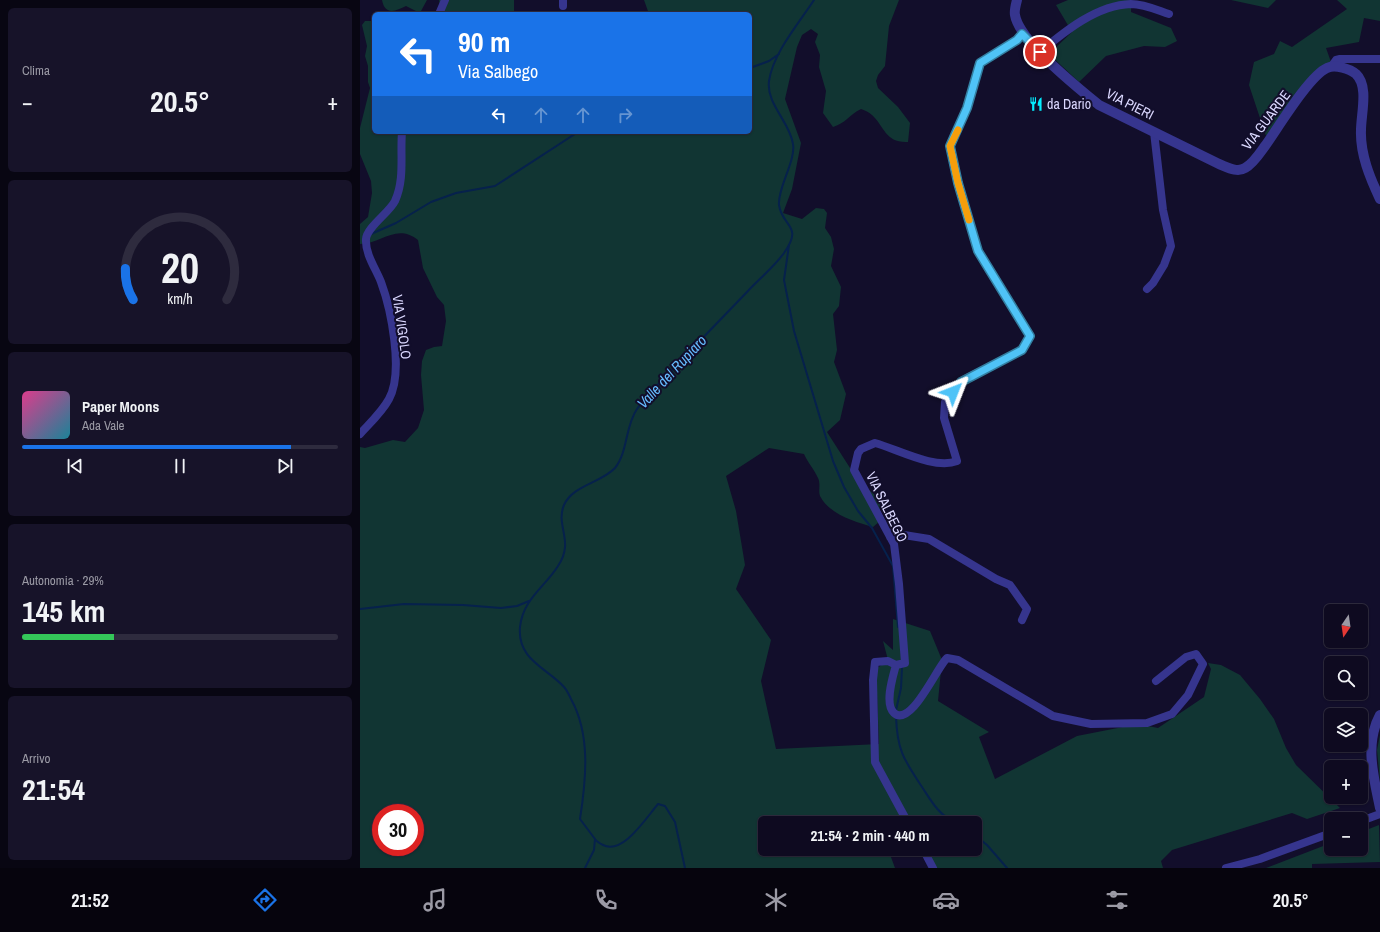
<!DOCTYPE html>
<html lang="it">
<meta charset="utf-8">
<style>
:root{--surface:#0e0a20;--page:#171329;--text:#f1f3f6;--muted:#9b9aa5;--line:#2e2b3e;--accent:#1a73e8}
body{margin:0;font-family:"Archivo Narrow",sans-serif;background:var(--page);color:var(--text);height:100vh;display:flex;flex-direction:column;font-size:15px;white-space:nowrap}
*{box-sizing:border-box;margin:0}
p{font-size:13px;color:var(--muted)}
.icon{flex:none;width:22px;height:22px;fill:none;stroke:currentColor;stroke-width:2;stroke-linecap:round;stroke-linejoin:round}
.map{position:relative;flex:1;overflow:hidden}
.side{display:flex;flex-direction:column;gap:8px;padding:8px;background:#080612;width:360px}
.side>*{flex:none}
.guide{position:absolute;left:12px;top:12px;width:380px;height:122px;border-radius:6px;box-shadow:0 1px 3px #0004,0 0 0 1px var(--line);background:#1a73e8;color:#fff;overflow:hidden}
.needle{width:26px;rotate:193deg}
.tools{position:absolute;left:964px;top:604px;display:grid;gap:8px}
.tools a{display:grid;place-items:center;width:44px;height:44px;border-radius:6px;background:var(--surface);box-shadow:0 1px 3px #0004,0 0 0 1px var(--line);font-size:20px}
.speed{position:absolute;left:12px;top:804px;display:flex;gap:8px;font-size:20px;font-weight:700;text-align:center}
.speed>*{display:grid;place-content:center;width:52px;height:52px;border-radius:50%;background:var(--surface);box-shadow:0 1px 3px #0004,0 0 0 1px var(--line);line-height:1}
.speed .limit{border:6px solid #d22;background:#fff;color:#111}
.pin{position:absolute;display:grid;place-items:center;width:34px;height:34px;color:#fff;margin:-17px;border:2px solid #fff;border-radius:50%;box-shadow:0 1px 4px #0007}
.me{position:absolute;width:44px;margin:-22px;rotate:45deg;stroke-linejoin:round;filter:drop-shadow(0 0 3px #0008)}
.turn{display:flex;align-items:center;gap:14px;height:84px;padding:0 20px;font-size:18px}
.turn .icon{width:52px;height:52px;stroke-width:2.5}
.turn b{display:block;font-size:28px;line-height:34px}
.lanes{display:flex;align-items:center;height:38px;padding:0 20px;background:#0003;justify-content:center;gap:20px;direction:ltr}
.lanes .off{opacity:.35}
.big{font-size:30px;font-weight:700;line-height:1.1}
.side .card{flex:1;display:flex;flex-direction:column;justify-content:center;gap:6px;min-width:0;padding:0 14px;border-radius:6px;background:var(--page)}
.side .dial{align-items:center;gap:0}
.dial svg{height:104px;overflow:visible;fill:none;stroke:var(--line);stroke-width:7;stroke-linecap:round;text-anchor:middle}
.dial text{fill:var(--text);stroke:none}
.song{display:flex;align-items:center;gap:12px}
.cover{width:48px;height:48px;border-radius:6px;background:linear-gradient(135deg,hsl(330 70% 55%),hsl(190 70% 35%))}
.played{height:4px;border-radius:2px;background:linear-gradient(90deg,var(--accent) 85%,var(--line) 85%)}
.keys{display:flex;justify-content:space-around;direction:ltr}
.heat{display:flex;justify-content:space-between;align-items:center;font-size:22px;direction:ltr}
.charge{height:6px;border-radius:3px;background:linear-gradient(90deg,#34c759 29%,var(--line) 0)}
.trip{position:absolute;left:398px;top:816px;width:224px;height:40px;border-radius:6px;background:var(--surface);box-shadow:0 1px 3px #0004,0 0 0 1px var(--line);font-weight:700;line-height:40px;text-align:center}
.menu{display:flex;height:64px;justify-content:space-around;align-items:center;background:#06040d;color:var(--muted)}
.menu .icon{width:28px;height:28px}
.menu .on{color:var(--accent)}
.menu b{font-size:18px;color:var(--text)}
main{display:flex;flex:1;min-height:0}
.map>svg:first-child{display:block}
.green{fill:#113533;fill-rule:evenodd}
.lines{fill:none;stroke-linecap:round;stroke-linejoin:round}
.stream{stroke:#06214c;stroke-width:2}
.minor{stroke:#36358e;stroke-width:8}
.tertiary{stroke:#36358e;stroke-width:10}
.route-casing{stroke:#337fa1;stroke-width:10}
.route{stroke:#4fc3f7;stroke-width:7}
.slow{stroke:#f59e0b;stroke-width:7}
.labels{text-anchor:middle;stroke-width:4;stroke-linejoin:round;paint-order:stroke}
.poi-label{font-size:14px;fill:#dbd8ff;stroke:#120e2b;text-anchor:start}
.street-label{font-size:14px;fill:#dbd8ff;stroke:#120e2b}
.water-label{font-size:15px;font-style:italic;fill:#66bcff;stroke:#120e2b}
</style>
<main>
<section class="side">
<div class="card"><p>Clima</p>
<div class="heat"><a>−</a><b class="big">20.5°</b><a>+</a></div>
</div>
<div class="card dial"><svg viewBox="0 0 100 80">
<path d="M14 69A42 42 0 1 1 86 69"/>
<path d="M14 69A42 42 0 0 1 8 45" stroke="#1a73e8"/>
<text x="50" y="56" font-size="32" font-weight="700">20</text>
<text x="50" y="72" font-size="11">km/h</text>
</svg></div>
<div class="card">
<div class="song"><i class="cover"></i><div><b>Paper Moons</b><p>Ada Vale</p></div></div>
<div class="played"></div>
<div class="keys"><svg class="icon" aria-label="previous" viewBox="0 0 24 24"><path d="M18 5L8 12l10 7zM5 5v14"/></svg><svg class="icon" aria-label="pause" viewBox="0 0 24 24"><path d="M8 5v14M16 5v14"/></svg><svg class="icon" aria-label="next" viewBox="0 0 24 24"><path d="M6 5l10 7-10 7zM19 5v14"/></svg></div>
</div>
<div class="card"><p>Autonomia · 29%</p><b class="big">145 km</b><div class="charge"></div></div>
<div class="card"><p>Arrivo</p><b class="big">21:54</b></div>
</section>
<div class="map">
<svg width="1020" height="868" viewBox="0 0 1020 868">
<rect width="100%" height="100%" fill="#120e2b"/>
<path class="green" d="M 22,0 L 67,0 L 61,11 L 56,11 L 46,6 C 36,11 25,16 22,0 Z
M 79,0 L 154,0 L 154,14 L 78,14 L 80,7 Z
M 284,0 L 539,0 L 529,26 L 525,66 L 518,75 L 516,81 L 518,88 L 538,107 L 550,123 L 548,142 C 525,143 525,127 512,115 C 509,112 504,110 501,109 C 489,115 486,123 473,127 L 463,113 L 466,91 L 459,67 L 460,55 L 455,42 L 458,34 L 451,29 L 442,35 L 437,47 L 425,99 L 441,143 L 432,189 L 423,213 L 442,219 L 456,208 L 464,209 L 467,213 L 465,228 L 471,237 L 474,249 L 471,266 L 481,287 L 479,306 L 473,314 L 477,350 L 474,362 L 486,394 L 480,420 L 467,432 L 499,482 L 514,494 L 520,505 L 520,521 L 513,527 C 495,522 469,514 460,496 C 458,491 461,484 458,478 C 454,469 448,463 444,454 L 409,448 L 366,476 L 376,511 L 385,565 L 376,589 L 411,640 L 401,681 L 416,749 L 519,744 L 516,669 L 528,660 L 523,641 L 533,650 L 533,619 L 570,631 L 582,660 L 578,701 L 629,732 L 619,737 L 635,779 L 717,736 L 778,724 L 798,728 L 844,697 L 851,669 L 848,663 L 861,665 L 880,675 L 900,699 L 914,719 L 926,748 L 936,765 L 980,808 L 947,819 L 932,813 L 812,850 L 801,861 L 803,868 L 573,868 L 563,849 L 615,849 L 615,823 L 405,823 L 405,849 L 528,849 L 535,868 L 0,868 L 0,447 L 5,448 L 33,440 L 45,442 L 58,428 L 64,410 L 61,375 L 62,361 L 66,350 L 74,347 L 82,346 L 86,321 L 84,305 L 77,297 L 63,268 L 58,240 C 36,223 22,244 0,244 L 0,224 L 8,217 L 12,193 L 11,181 L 0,154 L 0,128 L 10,88 L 8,82 L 8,66 L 5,56 L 7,46 L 2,25 L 5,21 L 14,21 L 14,132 L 390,132 L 390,14 L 289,14 ZM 21,813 L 55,813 L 55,847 L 21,847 Z
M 708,0 L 771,0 L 771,12 L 811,28 L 817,41 L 805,47 L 784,46 L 746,56 L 719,82 L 689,54 L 712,32 L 696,5 Z
M 871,0 L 916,0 L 908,8 Z
M 977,0 L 1020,0 L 1020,21 L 1004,18 L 999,42 L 966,48 L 971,62 L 906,136 L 889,85 L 894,62 L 914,54 L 920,41 L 932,47 L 987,9 Z
M 1020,735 L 1020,781 L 1017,750 Z
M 1019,825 L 1020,862 L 952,864 L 952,868 L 906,868 L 971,843 L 971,849 L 1001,849 L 1001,832 Z"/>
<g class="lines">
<path class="stream" d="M 390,68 L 409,61 L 419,54
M 11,234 L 36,223 L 71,202 L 96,193 L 135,186 L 218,132
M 429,245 L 424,280 L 434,331 L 473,461 L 484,487 L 498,511 L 512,528 L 533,566 L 538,627
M 0,609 L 44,604 L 103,605 L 141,608 L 157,606 L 169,601
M 536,710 L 541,688 L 542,667
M 536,716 C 537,752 545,761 564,790 C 573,804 579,814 595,823
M 615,835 L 627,845 L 647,868
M 235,839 C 237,842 239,843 243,845 C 263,855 286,818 298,804 L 305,806 L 315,822 L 325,868
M 225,868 L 234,850 L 235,839 L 220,819 C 226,780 231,735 211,699 C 209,695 207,690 204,687 C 187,668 157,660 160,627 C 163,599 185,587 198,566 C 215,541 195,526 204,505 C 213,485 241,483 255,468 C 268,452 265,426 277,409 C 285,397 296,387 306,376 C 333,348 360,320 387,292 C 399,279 414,267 424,253 C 444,225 422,227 419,205 C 417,189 436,161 433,144 C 430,122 406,104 409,81 C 413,53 439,23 454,0"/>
<path class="minor" d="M 203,6 L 203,0
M 79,14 L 85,0
M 680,52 C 705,31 737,5 771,4 C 784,4 797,10 809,14
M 971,67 L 976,60 L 980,59 L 1020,59
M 787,289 L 793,283 L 804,265 L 811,246 L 803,210 L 794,132
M 0,434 C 10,423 22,412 29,399 C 44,372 31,309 21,282 C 16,269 5,254 6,239 C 7,227 29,213 35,201 C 45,179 40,155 42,132
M 530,537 L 544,535 L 569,539 L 636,579 L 650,585 L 667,609 L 662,620
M 536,665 C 533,676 524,704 534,713 C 551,728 577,667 587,658 L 598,660 L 693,716 L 731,724 L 787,723 L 812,714 L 828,695 L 843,664 L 836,654 L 826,657 L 796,681
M 1001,821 L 1020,814
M 548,823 L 515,762 L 513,680 L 515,662 L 528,661 L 536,665 L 545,663 L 539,584 L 534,544 L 494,470 L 498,453 L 501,449 L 515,443 C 537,449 575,470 597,461 L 584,418 L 585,402 L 601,381 L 662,350 L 670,336 L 618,251 L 598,183 L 590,147 L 607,108 L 620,63 L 657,40 L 662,34
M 563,849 L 573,868
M 866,868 L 900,859 L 971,833"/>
<path class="tertiary" d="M 657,0 C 656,4 654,11 655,15 C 659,41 718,88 739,105 L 859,164 C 867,167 877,173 885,168 C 893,164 900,153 905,146 C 918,128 949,76 967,68 C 975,64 990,69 996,74 C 1009,86 1001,114 1001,130 C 1000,154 1010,178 1020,199
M 1020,715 C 1004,744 1014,778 1020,808"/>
</g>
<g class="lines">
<defs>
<path id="route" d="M 593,392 L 601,382 L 662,350 L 670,336 L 618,251 L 598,183 L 590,146 L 607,108 L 620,63 L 657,40 L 662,34 L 680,52"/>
</defs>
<use href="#route" class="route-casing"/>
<use href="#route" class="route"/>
<path class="slow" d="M 598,130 L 590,146 L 598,183 L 609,220"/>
</g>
<defs>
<symbol id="restaurant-bare" viewBox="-9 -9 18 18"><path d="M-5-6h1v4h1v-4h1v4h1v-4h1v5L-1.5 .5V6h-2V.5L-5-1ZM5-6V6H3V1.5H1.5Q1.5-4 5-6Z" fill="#04edff" stroke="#120e2b" stroke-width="2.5" paint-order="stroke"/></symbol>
</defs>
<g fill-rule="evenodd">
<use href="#restaurant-bare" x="666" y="94" width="20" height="20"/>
</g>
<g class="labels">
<g class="poi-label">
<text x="687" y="109">da Dario</text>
</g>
<g class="street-label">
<text transform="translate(770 104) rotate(27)" y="5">VIA PIERI</text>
<text transform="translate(906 120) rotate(-53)" y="5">VIA GUARDE</text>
<text transform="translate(42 327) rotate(82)" y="5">VIA VIGOLO</text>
<text transform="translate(527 507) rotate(64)" y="5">VIA SALBEGO</text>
</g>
<g class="water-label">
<text transform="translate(312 372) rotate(-47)" y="5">Valle del Rupiaro</text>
</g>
</g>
</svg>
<div class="tools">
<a><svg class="needle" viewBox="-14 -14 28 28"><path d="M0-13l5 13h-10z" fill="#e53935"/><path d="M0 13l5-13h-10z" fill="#9b9aa5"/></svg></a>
<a><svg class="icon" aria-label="search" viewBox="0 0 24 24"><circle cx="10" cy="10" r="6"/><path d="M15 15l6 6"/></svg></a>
<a><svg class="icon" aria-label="layers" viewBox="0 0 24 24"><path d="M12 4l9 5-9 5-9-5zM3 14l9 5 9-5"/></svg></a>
<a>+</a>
<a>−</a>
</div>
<div class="speed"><div class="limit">30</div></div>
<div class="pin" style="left:680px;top:52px;background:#d93025"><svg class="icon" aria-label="arrive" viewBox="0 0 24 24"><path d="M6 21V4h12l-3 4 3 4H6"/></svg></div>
<svg class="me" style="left:593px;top:392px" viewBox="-20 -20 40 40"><path d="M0-17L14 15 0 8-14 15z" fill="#4fc3f7" stroke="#fff" stroke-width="4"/></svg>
<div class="trip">21:54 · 2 min · 440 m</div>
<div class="guide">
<div class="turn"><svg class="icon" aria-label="left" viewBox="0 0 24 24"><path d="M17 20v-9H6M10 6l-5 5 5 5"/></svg><div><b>90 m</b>Via Salbego</div></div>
<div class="lanes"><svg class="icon" aria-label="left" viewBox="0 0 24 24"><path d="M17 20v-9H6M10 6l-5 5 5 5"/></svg><svg class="icon off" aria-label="ahead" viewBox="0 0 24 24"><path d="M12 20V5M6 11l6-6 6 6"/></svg><svg class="icon off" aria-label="ahead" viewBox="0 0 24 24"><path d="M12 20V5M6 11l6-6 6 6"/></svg><svg class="icon off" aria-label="right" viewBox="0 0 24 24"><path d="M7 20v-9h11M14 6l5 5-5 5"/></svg></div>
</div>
</div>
</main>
<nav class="menu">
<b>21:52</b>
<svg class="icon on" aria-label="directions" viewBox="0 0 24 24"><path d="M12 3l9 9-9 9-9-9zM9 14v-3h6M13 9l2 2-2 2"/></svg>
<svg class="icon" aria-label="music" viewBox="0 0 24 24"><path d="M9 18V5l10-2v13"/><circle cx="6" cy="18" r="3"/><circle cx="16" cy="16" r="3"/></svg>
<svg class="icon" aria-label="phone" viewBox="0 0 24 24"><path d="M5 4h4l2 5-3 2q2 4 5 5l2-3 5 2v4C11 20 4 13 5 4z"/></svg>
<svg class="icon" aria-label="climate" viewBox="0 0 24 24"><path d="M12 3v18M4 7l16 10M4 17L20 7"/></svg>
<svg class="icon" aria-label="car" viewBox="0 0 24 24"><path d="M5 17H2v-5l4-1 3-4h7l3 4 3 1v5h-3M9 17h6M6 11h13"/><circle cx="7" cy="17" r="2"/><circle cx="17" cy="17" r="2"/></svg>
<svg class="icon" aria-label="filters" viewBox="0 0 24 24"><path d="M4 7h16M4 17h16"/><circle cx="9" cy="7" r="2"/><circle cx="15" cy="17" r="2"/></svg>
<b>20.5°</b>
</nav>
